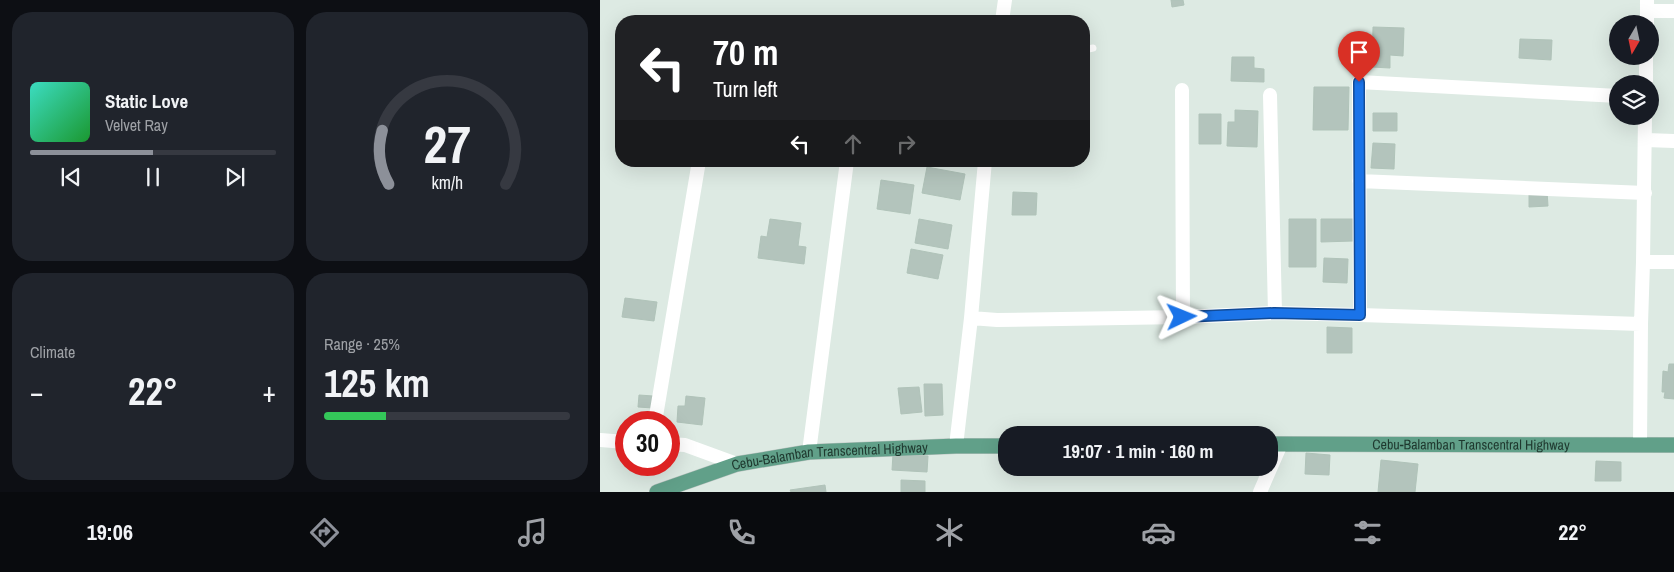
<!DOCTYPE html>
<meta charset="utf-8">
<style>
:root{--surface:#171b24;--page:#20242c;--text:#f1f3f6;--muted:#9ea1a6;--line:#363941;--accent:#8c9099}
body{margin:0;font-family:"Archivo Narrow",sans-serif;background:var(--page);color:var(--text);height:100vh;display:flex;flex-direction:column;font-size:19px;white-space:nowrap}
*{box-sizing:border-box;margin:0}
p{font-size:16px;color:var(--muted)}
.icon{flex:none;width:28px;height:28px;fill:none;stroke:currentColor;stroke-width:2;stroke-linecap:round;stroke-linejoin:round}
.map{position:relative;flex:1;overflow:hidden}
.drawer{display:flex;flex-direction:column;gap:12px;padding:12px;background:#0d0f14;width:600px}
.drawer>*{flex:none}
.top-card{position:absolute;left:15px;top:15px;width:475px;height:152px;border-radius:20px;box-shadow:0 5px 20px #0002;background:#202124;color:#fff;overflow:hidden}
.needle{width:32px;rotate:189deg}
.controls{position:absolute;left:1009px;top:15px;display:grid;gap:10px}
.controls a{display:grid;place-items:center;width:50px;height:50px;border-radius:50%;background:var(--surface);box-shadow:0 5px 20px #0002;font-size:25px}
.speed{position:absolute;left:15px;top:411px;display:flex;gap:10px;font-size:25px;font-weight:700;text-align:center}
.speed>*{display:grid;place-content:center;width:65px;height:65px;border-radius:50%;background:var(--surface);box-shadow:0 5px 20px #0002;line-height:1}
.speed .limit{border:8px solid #d22;background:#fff;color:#111}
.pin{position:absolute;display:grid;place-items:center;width:42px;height:42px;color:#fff;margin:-51px -21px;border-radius:50% 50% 50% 0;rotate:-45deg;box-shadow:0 0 5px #0007}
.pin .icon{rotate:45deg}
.me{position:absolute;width:55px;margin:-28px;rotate:88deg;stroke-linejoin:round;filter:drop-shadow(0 0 4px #0008)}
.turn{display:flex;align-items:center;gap:18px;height:105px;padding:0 15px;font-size:22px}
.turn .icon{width:65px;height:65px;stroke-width:2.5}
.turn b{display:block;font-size:35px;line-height:42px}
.lanes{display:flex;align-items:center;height:48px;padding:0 15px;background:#0003;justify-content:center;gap:25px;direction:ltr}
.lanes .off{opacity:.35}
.big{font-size:38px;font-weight:700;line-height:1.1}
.drawer .card{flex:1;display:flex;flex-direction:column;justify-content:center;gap:8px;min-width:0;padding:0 18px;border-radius:20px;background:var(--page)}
.drawer .dial{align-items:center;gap:0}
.dial svg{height:130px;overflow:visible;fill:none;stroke:var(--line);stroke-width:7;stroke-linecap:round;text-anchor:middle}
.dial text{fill:var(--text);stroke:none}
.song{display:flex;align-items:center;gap:15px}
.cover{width:60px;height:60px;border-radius:8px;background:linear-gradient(135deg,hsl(170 70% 55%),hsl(130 70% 35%))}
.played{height:5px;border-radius:2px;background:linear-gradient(90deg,var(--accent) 50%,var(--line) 50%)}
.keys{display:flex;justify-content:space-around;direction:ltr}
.heat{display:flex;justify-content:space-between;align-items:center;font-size:28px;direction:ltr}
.charge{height:8px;border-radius:4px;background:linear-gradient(90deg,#34c759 25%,var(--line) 0)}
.drawer .tiles{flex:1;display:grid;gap:12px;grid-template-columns:repeat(2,1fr)}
.trip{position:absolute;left:398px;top:426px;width:280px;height:50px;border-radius:20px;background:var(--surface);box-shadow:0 5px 20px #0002;font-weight:700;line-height:50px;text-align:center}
.menu{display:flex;height:80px;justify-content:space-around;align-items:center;background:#090b0e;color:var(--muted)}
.menu .icon{width:35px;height:35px}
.menu .selected{color:var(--accent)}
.menu b{font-size:22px;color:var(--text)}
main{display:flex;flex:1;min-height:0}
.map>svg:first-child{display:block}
.building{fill:#b3c4bc;stroke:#b0c3b9}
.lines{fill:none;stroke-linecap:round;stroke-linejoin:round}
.primary-casing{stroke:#bcc4c1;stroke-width:16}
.lane{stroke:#fff;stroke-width:7}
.street{stroke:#fff;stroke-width:14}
.primary{stroke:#61a089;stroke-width:15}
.route-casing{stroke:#114b97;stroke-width:12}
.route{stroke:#1a73e8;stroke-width:9}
.labels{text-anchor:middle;stroke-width:4.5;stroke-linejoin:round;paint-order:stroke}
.street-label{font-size:14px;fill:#1f392f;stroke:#eef6f1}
</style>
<main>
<section class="drawer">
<div class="tiles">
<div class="card">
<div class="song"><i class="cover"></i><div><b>Static Love</b><p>Velvet Ray</p></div></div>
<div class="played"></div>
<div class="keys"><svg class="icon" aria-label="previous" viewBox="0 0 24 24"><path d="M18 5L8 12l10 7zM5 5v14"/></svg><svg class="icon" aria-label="pause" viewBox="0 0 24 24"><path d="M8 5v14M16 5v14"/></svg><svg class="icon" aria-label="next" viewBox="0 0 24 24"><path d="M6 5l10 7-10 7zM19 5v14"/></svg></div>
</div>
<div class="card dial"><svg viewBox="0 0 100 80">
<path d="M14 69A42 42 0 1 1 86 69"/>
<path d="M14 69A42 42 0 0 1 10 36" stroke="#8c9099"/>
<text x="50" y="56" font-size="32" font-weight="700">27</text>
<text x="50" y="72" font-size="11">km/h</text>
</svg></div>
<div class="card"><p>Climate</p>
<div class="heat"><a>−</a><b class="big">22°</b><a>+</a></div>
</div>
<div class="card"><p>Range · 25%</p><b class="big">125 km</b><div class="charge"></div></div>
</div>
</section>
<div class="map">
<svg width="1074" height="492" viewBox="0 0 1074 492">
<rect width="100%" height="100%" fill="#ddeae3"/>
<path class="building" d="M 571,0 L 583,0 L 584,5 L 572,7 Z
M 773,27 L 804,28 L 803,56 L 790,55 L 790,68 L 772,67 Z
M 920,39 L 952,40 L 951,60 L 919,58 Z
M 632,57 L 654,57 L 654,68 L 664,69 L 664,82 L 631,81 Z
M 714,87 L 749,87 L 748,130 L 713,130 Z
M 635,110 L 658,111 L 657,147 L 627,146 L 628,122 L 635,122 Z
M 773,113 L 797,113 L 797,131 L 773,131 Z
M 599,114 L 621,114 L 621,144 L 599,144 Z
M 773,143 L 795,144 L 794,169 L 771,168 Z
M 327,167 L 365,174 L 360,200 L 322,193 Z
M 281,180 L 314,185 L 310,214 L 277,209 Z
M 929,191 L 947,191 L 948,206 L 929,207 Z
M 413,192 L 437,193 L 436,215 L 412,215 Z
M 170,219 L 201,223 L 198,246 L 206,247 L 204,264 L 158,258 L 161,236 L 167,237 Z
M 319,219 L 352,225 L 348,249 L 315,243 Z
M 689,219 L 716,219 L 716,267 L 689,267 Z
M 721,219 L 753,219 L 753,241 L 721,242 Z
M 311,249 L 343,255 L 338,279 L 307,273 Z
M 724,258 L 748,259 L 747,283 L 723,282 Z
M 25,298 L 57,302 L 54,321 L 22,317 Z
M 727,327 L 752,328 L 752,353 L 727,353 Z
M 1069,364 L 1074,364 L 1074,399 L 1064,398 L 1065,392 L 1062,392 L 1063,371 L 1068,372 Z
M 324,384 L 342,384 L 343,415 L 325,416 Z
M 319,387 L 322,412 L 301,414 L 298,388 Z
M 39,395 L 53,396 L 53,408 L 38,407 Z
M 86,396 L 105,398 L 102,425 L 77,422 L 78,406 L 85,406 Z
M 706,453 L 730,455 L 729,475 L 705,474 Z
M 293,454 L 328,456 L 327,472 L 292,470 Z
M 781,460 L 818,464 L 815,492 L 778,492 Z
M 996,461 L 1021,462 L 1021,481 L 995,481 Z
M 301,480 L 325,481 L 325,492 L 301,492 Z
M 225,485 L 226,492 L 191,492 L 190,490 Z"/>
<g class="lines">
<defs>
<g id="primary">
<path id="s1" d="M 669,444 L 1074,445"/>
<path id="s2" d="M 57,492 L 137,464 L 209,452 L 356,446 L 406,446"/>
</g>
</defs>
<use href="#primary" class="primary-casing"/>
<path class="lane" d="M 484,50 L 493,48"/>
<path class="street" d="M 1047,11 L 1074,11
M 402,21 L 405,0
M 1047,24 L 1047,0
M 1046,84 L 1046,56
M 582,90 L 583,317
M 670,95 L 675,313
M 1046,140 L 1074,141
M 759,181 L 1045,193
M 1043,262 L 1074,262
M 760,315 L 759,82 L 1018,96
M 371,318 L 385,161
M 55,422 L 99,161
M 0,440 L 26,442
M 69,444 L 85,445 L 137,464
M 1040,444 L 1041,324 L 1043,262 L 1045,116
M 356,446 L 371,318 L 397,320 L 583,317 L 675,313 L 760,315 L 1041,324
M 209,452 L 247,161
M 660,492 L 681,444"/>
<use href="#primary" class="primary"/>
</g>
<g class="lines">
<defs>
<path id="route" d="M 582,317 L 674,313 L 760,315 L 759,82"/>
</defs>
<use href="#route" class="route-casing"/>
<use href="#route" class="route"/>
</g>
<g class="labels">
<g class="street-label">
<text dy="5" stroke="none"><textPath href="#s1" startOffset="202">Cebu-Balamban Transcentral Highway</textPath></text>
<text dy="5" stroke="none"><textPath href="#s2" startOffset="178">Cebu-Balamban Transcentral Highway</textPath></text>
</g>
</g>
</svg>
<div class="controls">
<a><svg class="needle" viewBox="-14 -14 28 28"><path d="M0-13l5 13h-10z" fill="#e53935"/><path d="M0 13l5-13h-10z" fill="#9ea1a6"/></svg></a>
<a><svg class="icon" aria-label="layers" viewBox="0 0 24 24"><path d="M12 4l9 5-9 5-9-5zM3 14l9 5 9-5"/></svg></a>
</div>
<div class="speed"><div class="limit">30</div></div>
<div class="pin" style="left:759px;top:82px;background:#d93025"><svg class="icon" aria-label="arrive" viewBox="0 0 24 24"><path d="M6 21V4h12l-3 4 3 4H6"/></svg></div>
<svg class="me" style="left:582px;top:317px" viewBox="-20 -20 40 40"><path d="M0-17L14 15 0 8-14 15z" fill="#1a73e8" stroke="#fff" stroke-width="4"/></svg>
<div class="trip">19:07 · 1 min · 160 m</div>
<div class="top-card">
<div class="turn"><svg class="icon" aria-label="left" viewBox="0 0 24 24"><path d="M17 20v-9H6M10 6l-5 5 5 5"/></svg><div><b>70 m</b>Turn left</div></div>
<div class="lanes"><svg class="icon" aria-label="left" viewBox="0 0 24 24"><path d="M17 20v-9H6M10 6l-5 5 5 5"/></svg><svg class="icon off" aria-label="ahead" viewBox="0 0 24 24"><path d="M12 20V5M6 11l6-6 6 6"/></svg><svg class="icon off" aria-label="right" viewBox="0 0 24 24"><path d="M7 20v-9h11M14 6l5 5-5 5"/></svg></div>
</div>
</div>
</main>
<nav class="menu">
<b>19:06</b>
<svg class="icon selected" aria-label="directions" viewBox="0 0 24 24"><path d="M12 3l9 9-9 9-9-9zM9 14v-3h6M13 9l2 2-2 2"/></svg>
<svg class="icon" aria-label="music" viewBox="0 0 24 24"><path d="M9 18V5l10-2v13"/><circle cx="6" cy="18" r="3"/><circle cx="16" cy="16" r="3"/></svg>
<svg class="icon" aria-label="phone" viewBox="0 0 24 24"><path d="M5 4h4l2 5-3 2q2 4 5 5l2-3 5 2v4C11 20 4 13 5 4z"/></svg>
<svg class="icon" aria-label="climate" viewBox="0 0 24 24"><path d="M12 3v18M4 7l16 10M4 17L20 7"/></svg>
<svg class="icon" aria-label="car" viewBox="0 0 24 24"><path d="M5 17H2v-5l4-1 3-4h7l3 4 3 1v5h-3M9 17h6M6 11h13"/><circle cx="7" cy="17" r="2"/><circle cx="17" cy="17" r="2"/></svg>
<svg class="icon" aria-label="filters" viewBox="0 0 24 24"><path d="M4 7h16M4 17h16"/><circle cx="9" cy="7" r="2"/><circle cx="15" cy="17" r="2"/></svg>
<b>22°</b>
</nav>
